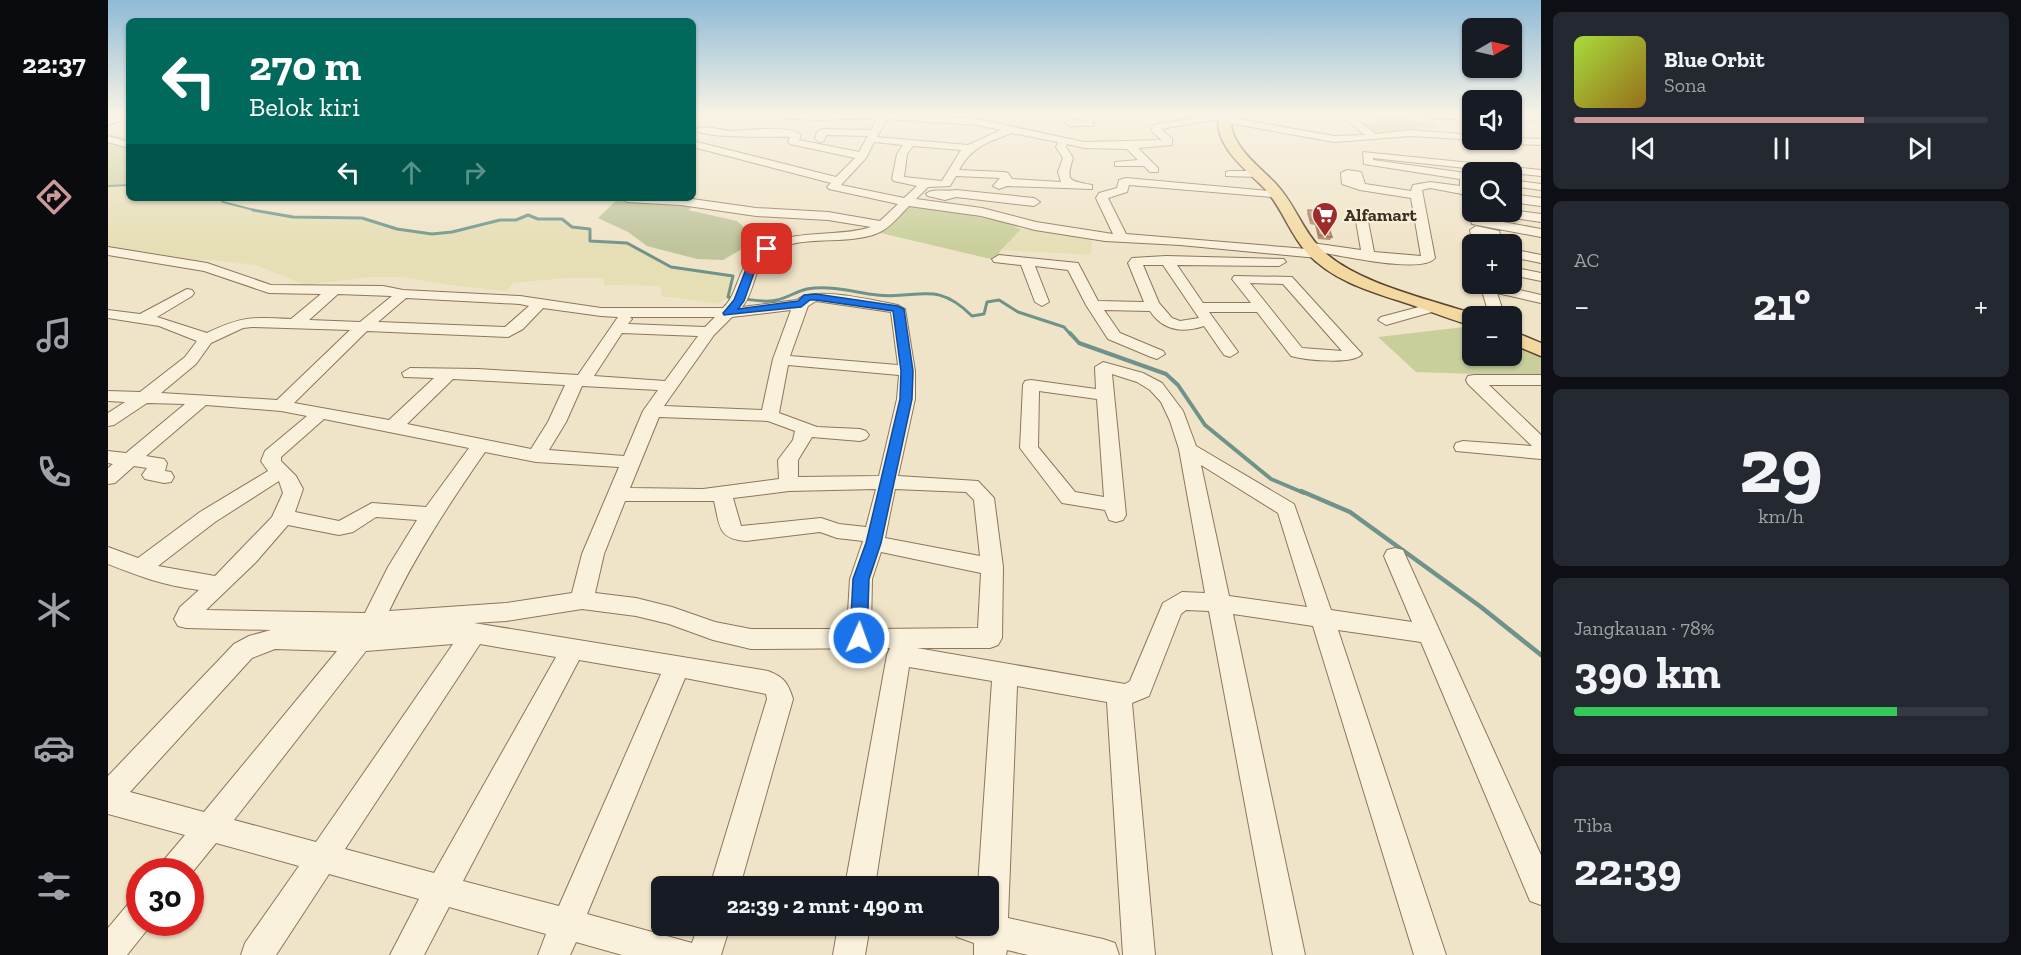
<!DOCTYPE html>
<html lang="id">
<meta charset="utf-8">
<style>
:root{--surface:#171b24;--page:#242831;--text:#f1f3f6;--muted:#9ea1a6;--line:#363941;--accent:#cc999b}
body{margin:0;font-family:"Zilla Slab",serif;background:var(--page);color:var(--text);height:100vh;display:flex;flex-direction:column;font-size:22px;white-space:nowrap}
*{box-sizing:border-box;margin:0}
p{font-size:20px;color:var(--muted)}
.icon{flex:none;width:33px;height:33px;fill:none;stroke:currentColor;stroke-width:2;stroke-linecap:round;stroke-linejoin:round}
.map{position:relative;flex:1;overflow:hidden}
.panel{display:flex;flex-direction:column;gap:12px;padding:12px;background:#0d0f14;width:480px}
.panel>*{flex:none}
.hud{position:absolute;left:18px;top:18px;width:570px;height:183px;border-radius:9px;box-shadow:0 2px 4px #0004;background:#00695c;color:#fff;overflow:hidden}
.needle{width:39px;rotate:81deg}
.tools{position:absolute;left:1354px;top:18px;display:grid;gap:12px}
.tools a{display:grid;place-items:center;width:60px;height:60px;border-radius:9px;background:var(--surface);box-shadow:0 2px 4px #0004;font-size:30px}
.speed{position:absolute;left:18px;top:858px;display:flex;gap:12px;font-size:30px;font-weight:700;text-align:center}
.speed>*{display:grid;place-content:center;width:78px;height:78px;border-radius:50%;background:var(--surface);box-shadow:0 2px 4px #0004;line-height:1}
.speed .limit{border:9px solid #d22;background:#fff;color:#111}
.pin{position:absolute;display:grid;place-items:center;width:51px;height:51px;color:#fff;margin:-26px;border-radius:12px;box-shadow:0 3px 9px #0006}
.me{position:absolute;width:66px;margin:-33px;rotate:2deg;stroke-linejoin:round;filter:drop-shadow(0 0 4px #0008)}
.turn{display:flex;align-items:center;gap:21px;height:126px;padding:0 24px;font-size:27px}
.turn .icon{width:78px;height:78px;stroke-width:2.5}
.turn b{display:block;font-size:42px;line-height:51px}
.lanes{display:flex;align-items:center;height:57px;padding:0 24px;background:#0003;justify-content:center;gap:30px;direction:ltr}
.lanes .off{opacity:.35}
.big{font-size:45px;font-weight:800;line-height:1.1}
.panel .widget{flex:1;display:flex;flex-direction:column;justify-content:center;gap:9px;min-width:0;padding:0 21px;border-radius:9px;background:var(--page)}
.panel .dial{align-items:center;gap:0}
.dial b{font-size:78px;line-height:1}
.song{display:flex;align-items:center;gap:18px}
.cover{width:72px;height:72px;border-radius:9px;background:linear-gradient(135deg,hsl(80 70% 55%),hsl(40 70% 35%))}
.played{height:6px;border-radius:3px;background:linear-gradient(90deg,var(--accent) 70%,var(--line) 70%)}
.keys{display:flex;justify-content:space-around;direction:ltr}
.heat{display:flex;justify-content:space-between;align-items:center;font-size:33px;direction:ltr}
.charge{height:9px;border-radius:4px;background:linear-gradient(90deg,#34c759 78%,var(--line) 0)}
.trip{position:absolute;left:543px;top:876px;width:348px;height:60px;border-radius:9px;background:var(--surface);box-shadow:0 2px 4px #0004;font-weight:800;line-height:60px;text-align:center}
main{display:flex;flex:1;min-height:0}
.menu{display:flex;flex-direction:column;width:108px;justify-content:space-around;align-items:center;background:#090b0e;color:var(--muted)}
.menu .icon{width:42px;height:42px}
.menu .on{color:var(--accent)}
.menu b{font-size:27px;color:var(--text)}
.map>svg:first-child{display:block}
.farmland{fill:#e6deb5}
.green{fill:#c9cf9b}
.cemetery{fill:#bfc49a}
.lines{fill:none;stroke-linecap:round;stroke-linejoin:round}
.stream-far3{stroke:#6f938a;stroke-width:2}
.stream-far2{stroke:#6f938a;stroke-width:3}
.stream-far1{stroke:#6f938a;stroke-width:4}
.stream{stroke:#6f938a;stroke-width:4.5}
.minor-casing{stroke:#8d765c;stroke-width:2}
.major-casing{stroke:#5b4430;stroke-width:3}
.minor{fill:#faf1dc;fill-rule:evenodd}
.major{fill:#f3d9a0;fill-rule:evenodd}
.wall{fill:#b2896c}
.building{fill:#cf9f7d;stroke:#916f58;stroke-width:1.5}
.route{fill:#1a73e8;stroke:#114b97;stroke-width:1.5}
.labels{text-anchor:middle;stroke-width:4.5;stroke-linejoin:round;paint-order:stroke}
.far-poi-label{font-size:18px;font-weight:bold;fill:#3d2e20;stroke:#f7eed8;text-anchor:start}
</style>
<main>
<nav class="menu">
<b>22:37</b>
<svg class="icon on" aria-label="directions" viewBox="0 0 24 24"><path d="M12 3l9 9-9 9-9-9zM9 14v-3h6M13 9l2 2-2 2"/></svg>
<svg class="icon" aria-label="music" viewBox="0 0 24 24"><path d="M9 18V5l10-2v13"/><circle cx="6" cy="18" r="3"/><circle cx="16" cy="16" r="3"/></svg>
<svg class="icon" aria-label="phone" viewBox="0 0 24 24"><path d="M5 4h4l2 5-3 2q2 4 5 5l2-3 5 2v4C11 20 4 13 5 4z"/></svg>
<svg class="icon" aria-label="climate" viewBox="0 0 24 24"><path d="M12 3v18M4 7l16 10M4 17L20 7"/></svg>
<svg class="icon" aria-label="car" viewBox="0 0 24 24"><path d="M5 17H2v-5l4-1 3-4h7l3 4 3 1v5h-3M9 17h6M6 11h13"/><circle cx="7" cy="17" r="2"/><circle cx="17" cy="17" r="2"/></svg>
<svg class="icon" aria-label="filters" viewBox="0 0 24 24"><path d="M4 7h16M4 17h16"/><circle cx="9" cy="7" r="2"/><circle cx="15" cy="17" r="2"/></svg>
</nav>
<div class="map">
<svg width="1433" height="955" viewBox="0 0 1433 955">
<rect width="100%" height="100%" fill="#f0e4c8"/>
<path class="farmland" d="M 21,185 L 21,198 L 111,198 L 115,202 L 160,214 L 185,217 L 254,218 L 306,233 L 344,232 L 392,220 L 408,220 L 420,215 L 430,219 L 454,219 L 464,227 L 482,229 L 482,241 L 519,243 L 527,249 L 563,267 L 625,276 L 620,297 L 611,304 L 554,296 L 552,286 L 496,285 L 495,278 L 457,278 L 405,283 L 398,291 L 342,285 L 293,277 L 262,277 L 197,285 L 148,265 L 104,260 L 65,260 L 0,249 L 0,186 Z
M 913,229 L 984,238 L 983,255 L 893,250 Z"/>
<path class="green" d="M 1263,115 L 1300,116 L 1307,122 L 1324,123 L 1328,128 L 1308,127 L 1311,132 L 1266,134 L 1252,124 L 1270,124 Z
M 0,134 L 21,138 L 21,184 L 0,185 Z
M 791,203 L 889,220 L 913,229 L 893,250 L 887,260 L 764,231 Z
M 1365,326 L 1365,356 L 1404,356 L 1404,342 L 1433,355 L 1433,374 L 1424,376 L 1308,372 L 1270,337 Z"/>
<path class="cemetery" d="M 510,199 L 589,204 L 580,210 L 629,221 L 646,236 L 634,249 L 615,260 L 589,259 L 539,246 L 520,232 L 490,218 Z"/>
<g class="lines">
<path class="stream-far3" d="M 0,186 L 21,185
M 111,198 L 115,202 L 150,211"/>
<path class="stream-far2" d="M 145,210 L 185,217 L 254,218 L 289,229 L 324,234 L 344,232 L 392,220 L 408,220 L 420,215 L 430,219 L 454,219 L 464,227 L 482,229 L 482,241 L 519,243 L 563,267 L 625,276 L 620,297 L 625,298
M 636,299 C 646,300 659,303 669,300 C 679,298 689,291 699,289 C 723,285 745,292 769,295 C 810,300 827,279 864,316 L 876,314 L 879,302 L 891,300 L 910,312 L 956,327 L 963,335"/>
<path class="stream-far1" d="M 962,333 L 971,343 L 1058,374 L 1070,385 L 1097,425 L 1163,479 L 1196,493"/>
<path class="stream" d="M 1193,491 L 1242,512 L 1373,607 L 1433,655"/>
<defs>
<path id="minor" d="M 14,115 L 21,115 L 21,118 L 0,125 L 0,119 Z
M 671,115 L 799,115 L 869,119 L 976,142 L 1054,140 L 1043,131 L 1045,125 L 1102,115 L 1120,115 L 1119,117 L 1226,136 L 1257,135 L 1232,115 L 1242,115 L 1268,134 L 1303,130 L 1365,135 L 1365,140 L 1369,140 L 1303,136 L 1226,142 L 1115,122 L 1110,119 L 1053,129 L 1064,139 L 1064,145 L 1030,148 L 1050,168 L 1050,172 L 1042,172 L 1036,166 L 1007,166 L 1007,162 L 1030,160 L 1019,149 L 976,148 L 959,144 L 958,147 L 965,158 C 957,183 962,180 984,185 L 984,189 L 899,186 L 891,189 L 885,186 L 892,178 L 848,176 L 842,186 L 820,187 L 808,199 L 874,208 L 928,222 L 1005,234 L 988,198 L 991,193 L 1009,188 L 1011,180 L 1018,178 L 1171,192 L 1177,196 L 1175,198 L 1021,185 L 1019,192 L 1000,198 L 1018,234 L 1199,249 L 1199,244 L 1204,243 L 1253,250 L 1248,221 L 1254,217 L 1260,221 L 1266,252 L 1313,256 L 1303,198 L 1252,190 L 1234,184 L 1233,173 L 1239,170 L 1253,172 L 1257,184 L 1303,191 L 1305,185 L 1322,182 L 1352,186 L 1352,179 L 1256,164 L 1255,152 L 1433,170 L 1433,176 L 1265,158 L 1265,160 L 1365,174 L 1365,180 L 1361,180 L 1365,189 L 1365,212 L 1371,212 L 1373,218 L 1433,229 L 1433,237 L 1364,224 L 1354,194 L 1322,188 L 1314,190 L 1327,258 C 1315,274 1236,256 1216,253 L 1215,257 L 1210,258 L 1072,245 L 997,241 L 927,230 L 873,216 L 801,206 C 792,215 782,228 770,233 C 738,246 694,234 665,251 C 645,263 648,291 634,307 L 689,300 C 704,285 768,301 790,305 L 797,309 L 807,371 L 807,399 L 790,476 L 870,481 L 886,498 L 895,567 L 894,638 L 890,645 L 882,648 L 809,648 L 1017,684 L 1022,681 L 1055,603 L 1074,592 L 1097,593 L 1071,449 L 1062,421 L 1053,402 L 1042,390 L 1029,382 L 1004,374 L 1018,515 L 1015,520 L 1008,522 L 1001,520 L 997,510 L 954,503 L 912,448 L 915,385 L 917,381 L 923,380 L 988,389 L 987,367 L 995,362 L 1035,373 L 1054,383 L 1075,411 L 1088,446 L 1186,504 L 1223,610 L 1304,622 L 1276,556 L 1279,550 L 1287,548 L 1295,550 L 1433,855 L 1433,905 L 1422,901 L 1313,642 L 1230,630 L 1338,955 L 1306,955 L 1205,626 L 1125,614 L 1197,955 L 1165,955 L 1101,611 L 1078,610 L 1073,614 L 1041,696 L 1024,703 L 1047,955 L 1015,955 L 999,702 L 909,686 L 900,918 L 995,939 L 1007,943 L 1011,955 L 920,955 L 899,950 L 898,955 L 866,955 L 866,943 L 849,937 L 844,926 L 880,926 L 880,886 L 870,886 L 884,681 L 801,667 L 767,886 L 737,886 L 779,655 L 782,648 L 643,649 L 605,640 L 561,624 L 528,616 L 474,609 L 398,621 L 366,623 L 660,671 C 676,677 680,683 685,699 L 632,886 L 602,886 L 659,699 L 658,694 L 577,678 L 479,914 L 584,943 L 590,926 L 622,926 L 613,955 L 514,955 L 468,942 L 462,955 L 430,955 L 438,934 L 341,907 L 316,955 L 282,955 L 311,899 L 221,874 L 168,955 L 133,955 L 137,943 L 191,866 L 108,843 L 82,875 L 82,872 L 51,872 L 55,861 L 77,835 L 0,814 L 0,776 L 126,644 L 141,636 L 163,630 L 78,628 L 70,626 L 66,619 L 72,607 L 91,590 C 54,585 33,577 0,564 L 0,547 L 30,558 L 92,512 L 160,471 L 153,461 L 157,451 L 199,416 L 173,411 L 98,405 L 38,456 L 56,459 L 59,463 L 57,471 L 63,472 L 66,477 L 63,482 L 56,483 L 37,479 L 34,475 L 39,468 L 26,466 L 7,483 L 0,484 L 0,468 L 5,464 L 0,463 L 0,451 L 18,453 L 77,404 L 39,403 L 6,425 L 0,426 L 0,413 L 17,402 L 0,401 L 0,391 L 32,392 L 77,357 L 89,341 L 51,326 L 0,318 L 0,310 L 32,314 L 79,289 L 84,290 L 86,293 L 84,296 L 49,317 L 99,333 C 135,316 144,317 183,319 L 213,294 L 161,293 L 96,271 L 0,255 L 0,247 L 99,263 L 163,285 L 275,286 L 295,290 L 412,296 L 493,308 L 615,308 C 629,295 629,274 641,260 C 672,224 722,240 763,227 L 720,220 L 648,216 L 573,205 L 519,202 L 513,198 L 577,198 L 648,208 L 720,212 L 772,221 L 790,204 L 721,189 L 719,187 L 723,183 L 585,147 L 585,141 L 728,177 L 747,158 L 682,144 L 680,141 L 682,137 C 662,136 600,139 587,130 C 596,123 612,131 624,131 C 639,130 682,125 693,135 L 691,140 L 751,152 L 760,136 L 718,135 L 716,141 L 712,142 L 707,139 L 709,132 L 714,129 L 763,130 L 769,118 L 708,120 L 675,118 ZM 779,119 L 869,125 L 893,130 L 860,145 L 769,137 ZM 904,133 L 950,142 L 948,147 L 955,158 L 950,172 L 953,182 L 904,179 L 900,173 L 896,172 L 851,170 C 863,147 882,141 904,133 ZM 766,142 L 795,145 L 789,154 L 784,179 L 786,181 L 809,186 L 796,198 L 733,185 L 758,158 ZM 805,146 L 853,150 L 834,181 L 796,177 L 799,154 ZM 230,294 L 284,296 L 252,322 L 201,320 ZM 298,298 L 412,304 L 421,306 L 397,327 L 270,322 ZM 708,301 L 783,312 L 790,365 L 682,356 L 700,306 ZM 435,308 L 493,316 L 510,317 L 470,375 L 370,369 L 302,368 L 294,373 L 296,377 L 326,378 L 281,420 L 186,403 L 259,331 L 400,337 L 415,329 ZM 683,310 L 665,359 L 654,410 L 556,406 L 606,335 L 624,317 ZM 522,317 L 607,317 L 597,327 L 520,324 L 524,319 ZM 144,327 L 242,330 L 169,400 L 53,393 L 88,364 L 103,343 L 135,328 ZM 514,333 L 590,336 L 557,381 L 486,376 ZM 680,365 L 791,375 L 789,399 L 771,476 L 690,477 L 690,460 L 704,437 L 752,441 L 758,439 L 761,435 L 758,431 L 752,429 L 709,427 L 671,413 ZM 345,379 L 457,385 L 440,422 L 423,449 L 299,424 ZM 474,386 L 550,390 L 535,411 L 516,456 L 441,450 L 458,422 ZM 931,391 L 989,399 L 996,497 L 967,492 L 930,447 ZM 551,417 L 660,421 L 687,431 L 685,440 L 670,460 L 671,479 L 595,489 L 522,488 ZM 216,419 L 361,448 L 318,507 L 264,503 L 231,521 L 187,512 L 195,489 L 188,476 L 173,461 L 173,457 ZM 377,452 L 428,462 L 511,467 L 474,554 L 464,593 L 398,603 L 281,611 C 308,554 341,504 377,452 ZM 1093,465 L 1170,513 L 1199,607 L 1121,596 ZM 171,481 L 175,493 L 164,517 L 107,576 L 50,566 L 107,522 ZM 768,489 L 758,527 L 731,524 L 713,518 L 633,526 L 625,498 L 681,491 ZM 787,489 L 858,492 L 866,500 L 872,556 L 777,538 ZM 517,501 L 606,501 C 612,525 609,539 638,541 L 712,532 L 729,538 L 755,541 L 742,579 L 739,629 L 643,629 L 607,622 L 564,607 L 528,598 L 487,593 L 496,554 ZM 268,517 L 309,520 L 280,567 L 257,613 L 98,610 L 148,562 L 180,525 L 231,535 L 245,532 ZM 773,552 L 873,573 L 870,628 L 763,629 L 764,579 ZM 345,644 L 208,842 L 126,820 L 258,651 ZM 372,644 L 448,657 L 326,873 L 237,849 ZM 167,649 L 229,651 L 96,812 L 22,792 L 144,658 ZM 471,660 L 553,674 L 451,906 L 355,881 Z
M 978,115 L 987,115 L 985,126 L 962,126 L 957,123 L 962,120 L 977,121 Z
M 1316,115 L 1365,115 L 1365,120 L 1321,118 Z
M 1419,115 L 1429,115 L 1433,120 L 1404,122 L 1404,116 Z
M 0,136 L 21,142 L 21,148 L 0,142 Z
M 1404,138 L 1433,139 L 1433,145 L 1379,143 L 1374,140 Z
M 1122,171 L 1151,171 L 1157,174 L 1151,177 L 1118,176 L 1118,172 Z
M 1404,180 L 1433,184 L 1433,190 L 1404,186 Z
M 848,190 L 926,198 L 932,202 L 926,206 L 848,197 L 837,200 L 820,196 L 818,194 C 824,188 839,192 848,190 Z
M 1404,194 L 1433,198 L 1433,206 L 1404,202 Z
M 1404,210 L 1433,214 L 1433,222 L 1394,216 L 1388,212 Z
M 1368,226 L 1391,231 L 1392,234 L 1386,238 L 1376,235 L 1377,244 L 1365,245 L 1362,230 Z
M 1404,249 L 1433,255 L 1433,263 L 1404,257 Z
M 891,255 L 970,263 L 990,301 L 1036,302 L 1020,263 L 1024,258 L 1058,256 L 1176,259 L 1178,262 L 1171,266 L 1069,265 L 1095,303 L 1143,303 L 1124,279 L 1126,276 L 1184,277 L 1254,354 C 1245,365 1197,360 1183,356 L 1149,312 L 1101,312 L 1130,352 L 1122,357 L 1116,355 L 1096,326 C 1075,333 1055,331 1042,311 L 996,310 L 1012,333 L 1055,351 L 1057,354 L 1049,359 L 1043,357 L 1000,339 L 978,305 L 960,270 L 927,266 L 941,302 L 934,306 L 927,302 L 913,265 L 886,262 L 884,259 ZM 1035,265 L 1055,265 L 1091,318 L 1072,321 L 1064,318 L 1051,303 ZM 1142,283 L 1175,284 L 1234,351 L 1194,348 Z
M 1404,267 L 1433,273 L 1433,281 L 1404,275 Z
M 1372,284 L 1386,284 L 1433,295 L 1433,303 L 1389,293 L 1394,308 L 1393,316 L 1369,316 L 1371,313 L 1380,311 Z
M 1326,303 L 1331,304 L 1333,307 L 1331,310 L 1278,325 L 1270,320 L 1273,317 Z
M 1366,375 L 1433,375 L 1433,385 L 1381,385 L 1433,435 L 1433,459 L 1348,451 L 1346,447 L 1348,443 L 1355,441 L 1424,446 L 1360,384 L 1358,380 L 1360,376 Z
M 32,898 L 32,922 L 44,922 L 43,925 L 19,955 L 0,955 L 0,928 L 21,903 Z
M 730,926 L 762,926 L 757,955 L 725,955 Z"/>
<path id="major" d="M 1111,115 L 1123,115 C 1120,145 1149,164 1168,184 C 1186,203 1194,229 1212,248 C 1247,284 1325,300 1372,316 L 1365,316 L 1365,326 C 1344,320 1324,312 1304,305 C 1268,293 1227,283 1199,253 C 1182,234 1174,208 1157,189 C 1138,169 1105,146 1111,115 Z
M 1404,331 L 1433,343 L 1433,356 L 1404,344 Z"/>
</defs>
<use href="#minor" class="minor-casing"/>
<use href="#major" class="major-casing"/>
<use href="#minor" class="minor"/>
<use href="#major" class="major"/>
</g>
<path class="wall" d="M 1200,210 L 1215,222 L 1224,237 L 1222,240 L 1210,239 L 1207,225 L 1202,224 L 1199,213 Z"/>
<path class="building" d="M 1200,210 L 1213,211 L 1215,222 L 1203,220 Z
M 1208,221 L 1219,223 L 1224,237 L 1211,235 Z"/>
<linearGradient id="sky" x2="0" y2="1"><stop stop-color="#8fbad6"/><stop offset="0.46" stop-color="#f8f3e6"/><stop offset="1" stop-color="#f8f3e6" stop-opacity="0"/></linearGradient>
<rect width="1433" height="248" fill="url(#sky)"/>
<path class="route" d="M 659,246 L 664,249 L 649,265 L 636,301 L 630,309 L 690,301 L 696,295 L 708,294 L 790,306 L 796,309 L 805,371 L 804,399 L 773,543 L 761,579 L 759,638 L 757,643 L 751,645 L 745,643 L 742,638 L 745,579 L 758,543 L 792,399 L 793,371 L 785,311 L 708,300 L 702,300 L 693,307 L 616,315 L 615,313 L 626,300 L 640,264 Z"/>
<defs>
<symbol id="supermarket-pin" viewBox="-11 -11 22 30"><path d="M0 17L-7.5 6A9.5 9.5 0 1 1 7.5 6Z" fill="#9e2a2b" stroke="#f7eed8"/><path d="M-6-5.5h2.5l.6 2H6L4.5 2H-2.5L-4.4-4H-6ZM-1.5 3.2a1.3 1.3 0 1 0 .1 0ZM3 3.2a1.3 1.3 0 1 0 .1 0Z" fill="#fff"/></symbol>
</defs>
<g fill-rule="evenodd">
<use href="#supermarket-pin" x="1202" y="200" width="30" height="40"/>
</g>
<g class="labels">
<g class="far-poi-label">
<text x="1236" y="221">Alfamart</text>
</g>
</g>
</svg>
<div class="tools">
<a><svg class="needle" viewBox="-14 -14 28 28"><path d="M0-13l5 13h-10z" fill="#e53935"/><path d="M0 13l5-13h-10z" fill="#9ea1a6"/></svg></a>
<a><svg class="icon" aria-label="sound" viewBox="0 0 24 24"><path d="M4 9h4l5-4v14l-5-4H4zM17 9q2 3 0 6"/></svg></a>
<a><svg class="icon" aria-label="search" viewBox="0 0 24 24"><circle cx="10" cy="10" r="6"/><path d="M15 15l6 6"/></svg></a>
<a>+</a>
<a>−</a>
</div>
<div class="speed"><div class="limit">30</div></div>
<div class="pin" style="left:659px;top:249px;background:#d93025"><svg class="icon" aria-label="arrive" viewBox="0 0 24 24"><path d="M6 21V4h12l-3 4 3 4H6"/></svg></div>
<svg class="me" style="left:751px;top:638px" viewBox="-20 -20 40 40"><circle r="17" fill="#1a73e8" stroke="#fff" stroke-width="3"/><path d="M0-11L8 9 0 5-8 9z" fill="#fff"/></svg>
<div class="trip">22:39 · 2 mnt · 490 m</div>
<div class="hud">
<div class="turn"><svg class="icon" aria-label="left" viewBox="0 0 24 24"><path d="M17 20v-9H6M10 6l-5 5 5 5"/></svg><div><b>270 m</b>Belok kiri</div></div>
<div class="lanes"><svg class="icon" aria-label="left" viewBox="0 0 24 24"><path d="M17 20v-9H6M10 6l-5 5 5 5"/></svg><svg class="icon off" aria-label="ahead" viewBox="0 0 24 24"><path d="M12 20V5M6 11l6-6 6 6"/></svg><svg class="icon off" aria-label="right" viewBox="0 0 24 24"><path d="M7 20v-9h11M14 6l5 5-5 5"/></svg></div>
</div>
</div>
<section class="panel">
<div class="widget">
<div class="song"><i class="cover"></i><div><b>Blue Orbit</b><p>Sona</p></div></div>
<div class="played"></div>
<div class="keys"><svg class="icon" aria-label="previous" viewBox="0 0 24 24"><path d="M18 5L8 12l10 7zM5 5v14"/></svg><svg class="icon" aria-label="pause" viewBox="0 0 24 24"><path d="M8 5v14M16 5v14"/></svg><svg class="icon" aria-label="next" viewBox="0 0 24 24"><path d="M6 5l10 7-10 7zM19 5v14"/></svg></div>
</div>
<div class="widget"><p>AC</p>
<div class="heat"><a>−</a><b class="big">21°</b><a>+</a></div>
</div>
<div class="widget dial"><b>29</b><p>km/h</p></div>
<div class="widget"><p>Jangkauan · 78%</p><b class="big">390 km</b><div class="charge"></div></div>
<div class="widget"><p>Tiba</p><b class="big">22:39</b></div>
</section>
</main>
